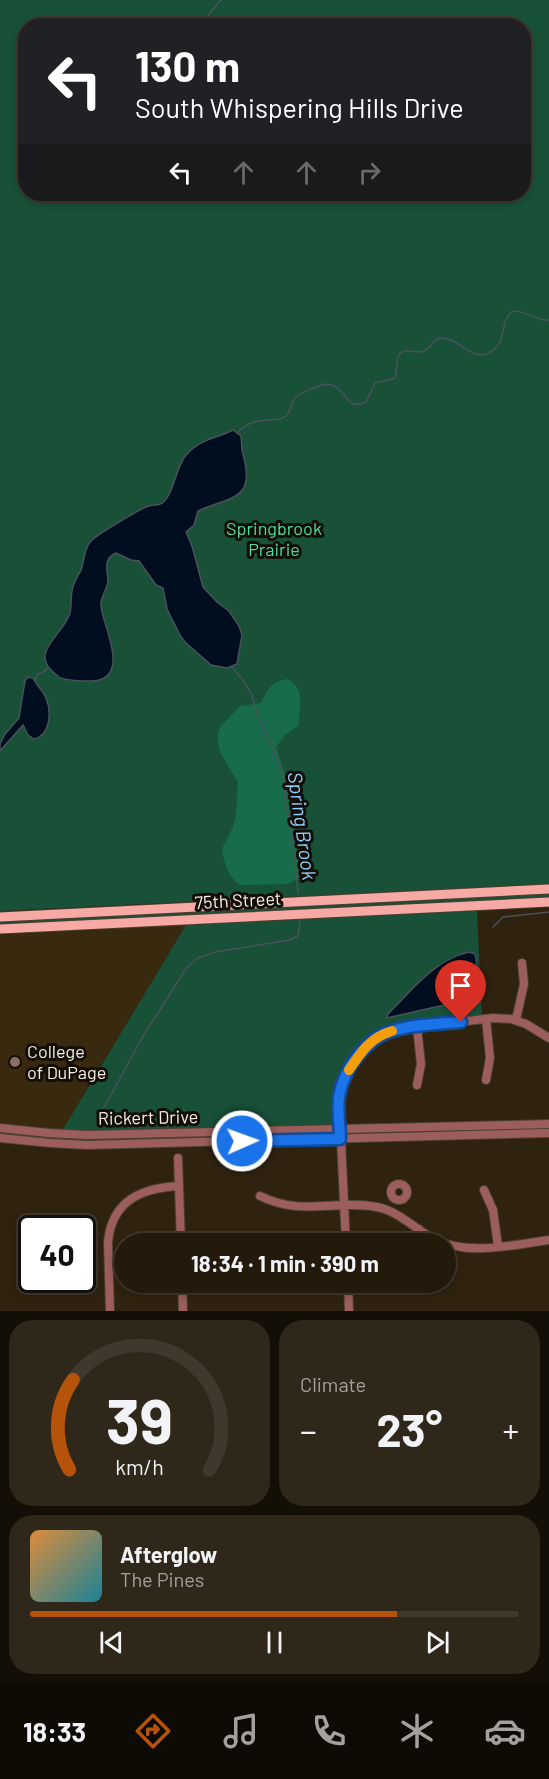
<!DOCTYPE html>
<meta charset="utf-8">
<style>
:root{--surface:#231a0b;--page:#2f2719;--text:#f1f3f6;--muted:#a3a19d;--line:#40382c;--accent:#b45309}
body{margin:0;font-family:Barlow,sans-serif;background:var(--page);color:var(--text);height:100vh;display:flex;flex-direction:column;font-size:22px;white-space:nowrap}
*{box-sizing:border-box;margin:0}
p{font-size:20px;color:var(--muted)}
.icon{flex:none;width:33px;height:33px;fill:none;stroke:currentColor;stroke-width:2;stroke-linecap:round;stroke-linejoin:round}
.map{position:relative;height:1311px;overflow:hidden}
.panel{display:flex;flex-direction:column;gap:9px;padding:9px;background:#130e06;flex:1}
.panel>*{flex:none}
.top-card{position:absolute;left:18px;top:18px;width:513px;height:183px;border-radius:24px;box-shadow:0 3px 9px #0003,0 0 0 2px var(--line);background:#202124;color:#fff;overflow:hidden}
.speed{position:absolute;left:18px;top:1215px;display:flex;gap:12px;font-size:30px;font-weight:700;text-align:center}
.speed>*{display:grid;place-content:center;width:78px;height:78px;border-radius:50%;background:var(--surface);box-shadow:0 3px 9px #0003,0 0 0 2px var(--line);line-height:1}
.speed .limit{border:3px solid #111;border-radius:9px;background:#fff;color:#111}
.pin{position:absolute;display:grid;place-items:center;width:51px;height:51px;color:#fff;margin:-62px -26px;border-radius:50% 50% 50% 0;rotate:-45deg;box-shadow:0 0 6px #0007}
.pin .icon{rotate:45deg}
.me{position:absolute;width:66px;margin:-33px;rotate:88deg;stroke-linejoin:round;filter:drop-shadow(0 0 4px #0008)}
.turn{display:flex;align-items:center;gap:21px;height:126px;padding:0 18px;font-size:27px}
.turn .icon{width:78px;height:78px;stroke-width:2.5}
.turn b{display:block;font-size:42px;line-height:51px}
.lanes{display:flex;align-items:center;height:57px;padding:0 18px;background:#0003;justify-content:center;gap:30px;direction:ltr}
.lanes .off{opacity:.35}
.big{font-size:45px;font-weight:700;line-height:1.1}
.panel .card{flex:1;display:flex;flex-direction:column;justify-content:center;gap:9px;min-width:0;padding:0 21px;border-radius:24px;background:var(--page)}
.panel .dial{align-items:center;gap:0}
.dial svg{height:156px;overflow:visible;fill:none;stroke:var(--line);stroke-width:7;stroke-linecap:round;text-anchor:middle}
.dial text{fill:var(--text);stroke:none}
.song{display:flex;align-items:center;gap:18px}
.cover{width:72px;height:72px;border-radius:9px;background:linear-gradient(135deg,hsl(30 70% 55%),hsl(190 70% 35%))}
.played{height:6px;border-radius:3px;background:linear-gradient(90deg,var(--accent) 75%,var(--line) 75%)}
.keys{display:flex;justify-content:space-around;direction:ltr}
.heat{display:flex;justify-content:space-between;align-items:center;font-size:33px;direction:ltr}
.panel .tiles{flex:1;display:grid;gap:9px;grid-template-columns:1fr 1fr}
.card:last-child{grid-column:span 2}
.trip{position:absolute;left:114px;top:1233px;width:342px;height:60px;border-radius:30px;background:var(--surface);box-shadow:0 3px 9px #0003,0 0 0 2px var(--line);font-weight:700;line-height:60px;text-align:center}
.tabs{display:flex;height:96px;justify-content:space-around;align-items:center;background:#0e0a04;color:var(--muted)}
.tabs .icon{width:42px;height:42px}
.tabs .active{color:var(--accent)}
.tabs b{font-size:27px;color:var(--text)}
.map>svg:first-child{display:block}
.built{fill:#39290f}
.green{fill:#185038;fill-rule:evenodd}
.forest{fill:#176d4b}
.water{fill:#000e1f;stroke:#4a525a;stroke-width:1.5}
.lines{fill:none;stroke-linecap:round;stroke-linejoin:round}
.stream{stroke:#4a525a;stroke-width:1.5}
.minor-casing{stroke:#4b3f2d;stroke-width:10}
.major-casing{stroke:#4b3f2d;stroke-width:11}
.minor{stroke:#9c5e5c;stroke-width:8}
.major{stroke:#f6a9a5;stroke-width:9}
.route-casing{stroke:#114b97;stroke-width:15}
.route{stroke:#1a73e8;stroke-width:10}
.slow{stroke:#f59e0b;stroke-width:10}
.education-dot{fill:#8d6e63;stroke:#120d06;stroke-width:2}
.labels{text-anchor:middle;stroke-width:6;stroke-linejoin:round;paint-order:stroke}
.park-label{font-size:18px;fill:#4ddc9f;stroke:#120d06}
.street-label{font-size:18px;fill:#f7efe3;stroke:#120d06}
.poi-label{font-size:18px;fill:#f7efe3;stroke:#120d06;text-anchor:start}
.water-label{font-size:20px;font-style:italic;fill:#94cfff;stroke:#120d06}
</style>
<div class="map">
<svg width="549" height="1311" viewBox="0 0 549 1311">
<rect width="100%" height="100%" fill="#2f220f"/>
<path class="built" d="M 186,925 L 62,1131 L 0,1125 L 0,935 Z"/>
<path class="green" d="M 0,0 L 549,0 L 549,884 L 0,911 ZM 26,26 L 524,26 L 524,194 L 26,194 Z
M 549,892 L 549,899 L 0,926 L 0,919 Z
M 477,910 L 482,1017 L 384,1031 L 339,1083 L 335,1099 L 335,1125 L 62,1131 L 186,925 Z
M 549,1127 L 549,1130 L 390,1133 L 437,1130 Z
M 292,1133 L 240,1138 L 73,1142 L 64,1139 Z"/>
<path class="forest" d="M 287,679 C 306,688 300,709 298,726 L 285,735 L 276,747 L 286,778 L 300,872 L 298,879 L 287,884 L 240,885 C 228,877 224,863 222,849 L 233,827 L 236,815 L 238,782 L 221,754 L 218,744 L 218,732 L 221,726 L 240,706 L 261,703 C 268,689 271,682 287,679 Z"/>
<path class="water" d="M 233,430 L 241,436 C 242,442 241,448 243,454 C 256,501 231,496 198,511 L 194,525 L 186,532 L 192,546 L 203,587 L 217,602 L 229,611 L 239,626 L 242,635 L 237,664 L 227,668 L 211,665 L 186,643 L 181,637 L 167,609 L 163,588 L 156,585 L 139,561 L 131,560 L 116,553 C 103,559 107,569 108,580 C 108,589 100,596 101,606 C 102,623 129,672 99,680 C 92,682 65,681 59,677 C 25,653 62,638 70,613 C 72,605 70,595 73,587 C 74,581 78,576 81,570 C 85,560 83,550 91,541 C 96,535 141,508 149,506 C 153,504 159,506 162,503 C 173,497 176,466 186,455 C 201,438 216,439 233,430 Z
M 28,677 L 33,678 C 37,686 43,691 46,698 C 52,712 50,736 34,739 L 28,735 L 23,725 L 0,751 L 0,744 L 5,734 L 19,718 L 25,681 Z
M 469,952 L 475,954 C 479,965 474,969 474,979 C 473,986 477,991 475,998 L 387,1018 L 388,1014 C 412,990 434,960 469,952 Z"/>
<g class="lines">
<path class="stream" d="M 199,26 L 221,0
M 238,432 C 257,413 274,425 286,416 C 291,412 290,404 294,399 C 297,394 322,384 327,384 C 349,387 344,412 366,402 L 375,383 L 395,378 C 398,371 395,362 399,355 C 404,347 413,353 420,352 C 435,350 430,332 451,340 C 463,345 475,360 489,353 C 509,342 498,322 513,311 C 528,311 534,321 549,320
M 232,667 L 243,680 L 252,695 L 257,713 L 282,770 L 285,783 L 285,798 L 292,834 L 298,893
M 35,680 L 38,674 L 45,671 L 47,668
M 493,927 L 503,917 L 549,912
M 100,1115 L 142,1038 L 187,967 L 198,958 L 215,952 L 290,940 L 298,936 L 300,922"/>
<defs>
<path id="minor" d="M 486,1019 L 490,1058 L 486,1080
M 516,1020 L 524,984 L 522,963
M 417,1027 L 421,1064 L 417,1085
M 0,1128 L 49,1133 L 87,1135 L 549,1124
M 0,1138 L 50,1143 L 87,1145 L 549,1133
M 178,1158 L 181,1244
M391 1192a8 8 0 1 1 16 0a8 8 0 1 1-16 0Z
M 484,1190 L 493,1210 L 498,1246
M 260,1196 C 303,1217 334,1199 377,1207 C 398,1211 414,1228 432,1238 C 468,1257 511,1245 549,1240
M 346,1244 L 339,1098 C 344,1068 366,1038 396,1029 L 493,1018 L 511,1019 L 526,1024 L 549,1038
M 409,1244 L 419,1229
M 182,1282 L 183,1311
M 348,1282 L 349,1311
M 110,1311 L 108,1242 C 112,1200 142,1188 179,1186"/>
<path id="major" d="M 0,917 L 549,889
M 0,929 L 549,902"/>
</defs>
<use href="#minor" class="minor-casing"/>
<use href="#major" class="major-casing"/>
<use href="#minor" class="minor"/>
<use href="#major" class="major"/>
</g>
<g class="lines">
<defs>
<path id="route" d="M 242,1141 L 340,1139 C 340,1125 337,1110 339,1097 C 343,1070 366,1038 392,1031 C 414,1024 439,1024 461,1022"/>
</defs>
<use href="#route" class="route-casing"/>
<use href="#route" class="route"/>
<path class="slow" d="M 349,1070 C 361,1052 371,1037 392,1031"/>
</g>
<circle class="education-dot" cx="15" cy="1062" r="6"/>
<g class="labels">
<g class="park-label">
<text x="274" y="535">Springbrook<tspan x="274" dy="21">Prairie</tspan></text>
</g>
<g class="street-label">
<text transform="translate(238 901) rotate(-3)" y="6">75th Street</text>
<text transform="translate(148 1118) rotate(-1)" y="6">Rickert Drive</text>
</g>
<g class="poi-label">
<text x="27" y="1058">College<tspan x="27" dy="21">of DuPage</tspan></text>
</g>
<g class="water-label">
<text transform="translate(302 826) rotate(82)" y="7">Spring Brook</text>
</g>
</g>
</svg>
<div class="speed"><div class="limit">40</div></div>
<div class="pin" style="left:461px;top:1022px;background:#d93025"><svg class="icon" aria-label="arrive" viewBox="0 0 24 24"><path d="M6 21V4h12l-3 4 3 4H6"/></svg></div>
<svg class="me" style="left:242px;top:1141px" viewBox="-20 -20 40 40"><circle r="17" fill="#1a73e8" stroke="#fff" stroke-width="3"/><path d="M0-11L8 9 0 5-8 9z" fill="#fff"/></svg>
<div class="trip">18:34 · 1 min · 390 m</div>
<div class="top-card">
<div class="turn"><svg class="icon" aria-label="left" viewBox="0 0 24 24"><path d="M17 20v-9H6M10 6l-5 5 5 5"/></svg><div><b>130 m</b>South Whispering Hills Drive</div></div>
<div class="lanes"><svg class="icon" aria-label="left" viewBox="0 0 24 24"><path d="M17 20v-9H6M10 6l-5 5 5 5"/></svg><svg class="icon off" aria-label="ahead" viewBox="0 0 24 24"><path d="M12 20V5M6 11l6-6 6 6"/></svg><svg class="icon off" aria-label="ahead" viewBox="0 0 24 24"><path d="M12 20V5M6 11l6-6 6 6"/></svg><svg class="icon off" aria-label="right" viewBox="0 0 24 24"><path d="M7 20v-9h11M14 6l5 5-5 5"/></svg></div>
</div>
</div>
<section class="panel">
<div class="tiles">
<div class="card dial"><svg viewBox="0 0 100 80">
<path d="M14 69A42 42 0 1 1 86 69"/>
<path d="M14 69A42 42 0 0 1 16 23" stroke="#b45309"/>
<text x="50" y="56" font-size="32" font-weight="700">39</text>
<text x="50" y="72" font-size="11">km/h</text>
</svg></div>
<div class="card"><p>Climate</p>
<div class="heat"><a>−</a><b class="big">23°</b><a>+</a></div>
</div>
<div class="card">
<div class="song"><i class="cover"></i><div><b>Afterglow</b><p>The Pines</p></div></div>
<div class="played"></div>
<div class="keys"><svg class="icon" aria-label="previous" viewBox="0 0 24 24"><path d="M18 5L8 12l10 7zM5 5v14"/></svg><svg class="icon" aria-label="pause" viewBox="0 0 24 24"><path d="M8 5v14M16 5v14"/></svg><svg class="icon" aria-label="next" viewBox="0 0 24 24"><path d="M6 5l10 7-10 7zM19 5v14"/></svg></div>
</div>
</div>
</section>
<nav class="tabs">
<b>18:33</b>
<svg class="icon active" aria-label="directions" viewBox="0 0 24 24"><path d="M12 3l9 9-9 9-9-9zM9 14v-3h6M13 9l2 2-2 2"/></svg>
<svg class="icon" aria-label="music" viewBox="0 0 24 24"><path d="M9 18V5l10-2v13"/><circle cx="6" cy="18" r="3"/><circle cx="16" cy="16" r="3"/></svg>
<svg class="icon" aria-label="phone" viewBox="0 0 24 24"><path d="M5 4h4l2 5-3 2q2 4 5 5l2-3 5 2v4C11 20 4 13 5 4z"/></svg>
<svg class="icon" aria-label="climate" viewBox="0 0 24 24"><path d="M12 3v18M4 7l16 10M4 17L20 7"/></svg>
<svg class="icon" aria-label="car" viewBox="0 0 24 24"><path d="M5 17H2v-5l4-1 3-4h7l3 4 3 1v5h-3M9 17h6M6 11h13"/><circle cx="7" cy="17" r="2"/><circle cx="17" cy="17" r="2"/></svg>
</nav>
